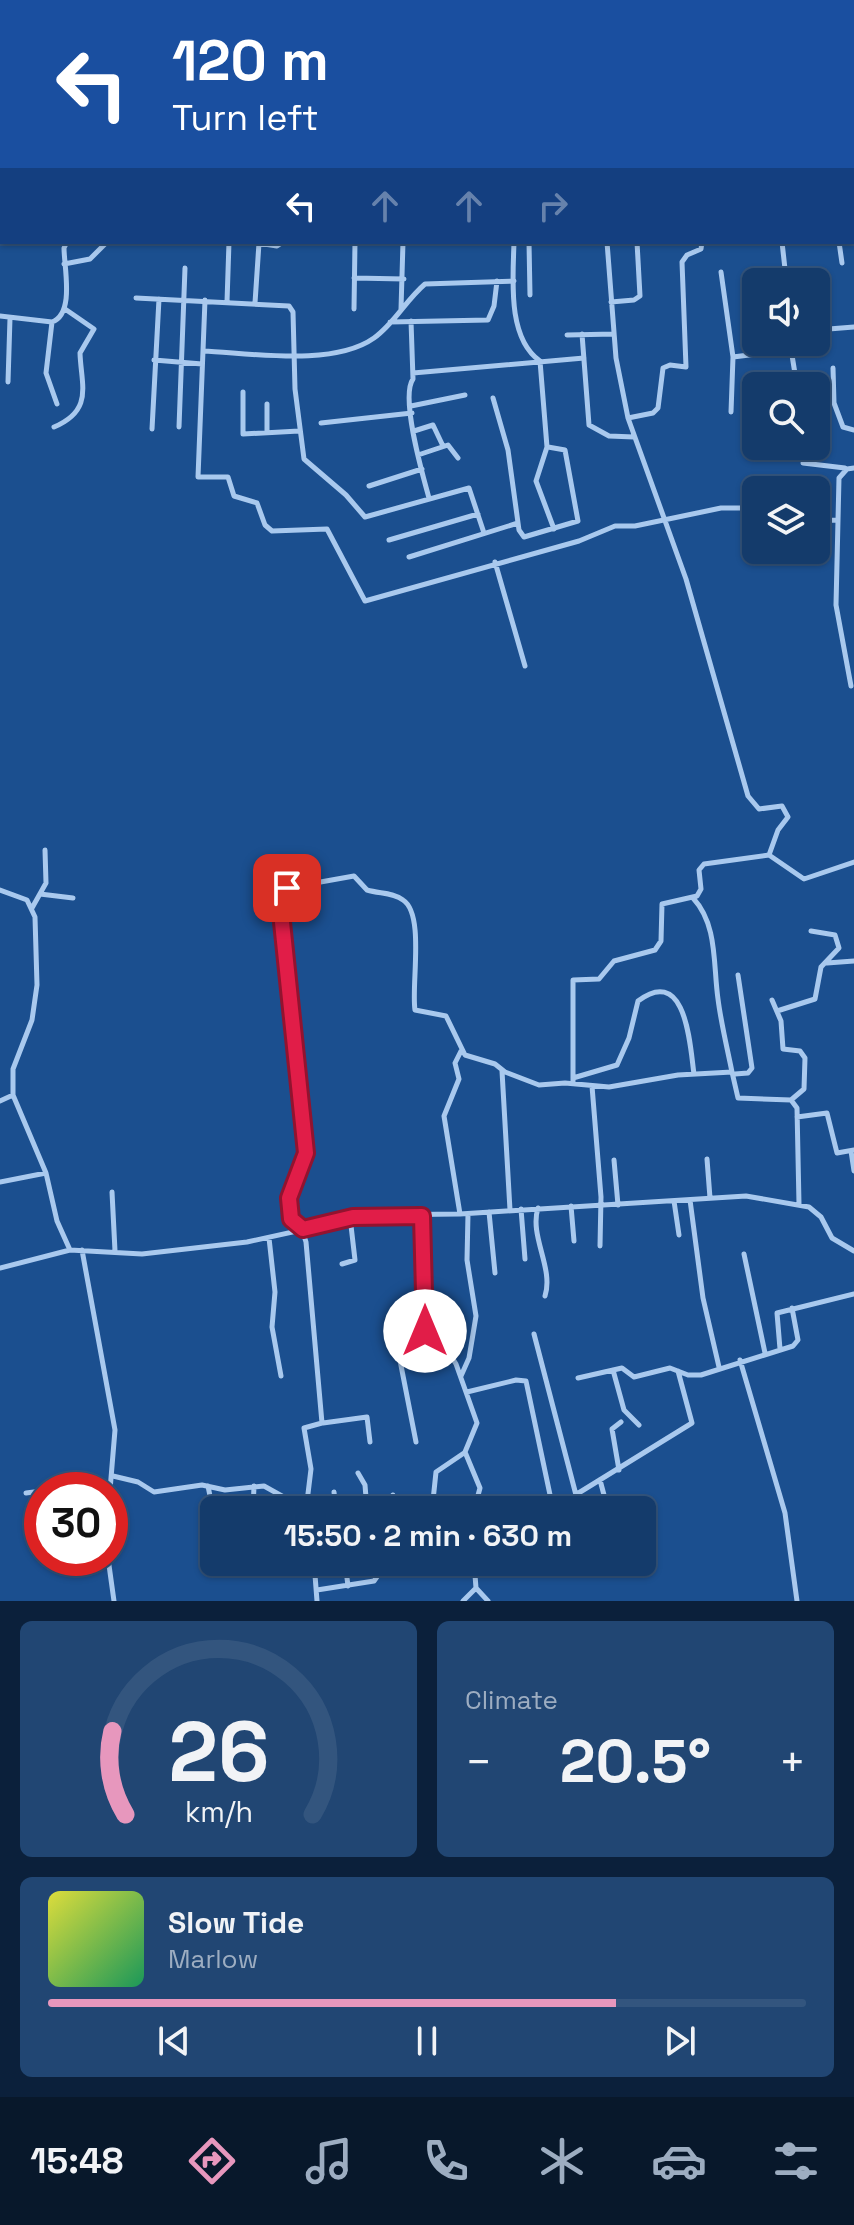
<!DOCTYPE html>
<meta charset="utf-8">
<style>
:root{--surface:#143b6b;--page:#214673;--text:#f1f3f6;--muted:#9dadc1;--line:#33557e;--accent:#e797bd}
body{margin:0;font-family:"Space Grotesk",sans-serif;background:var(--page);color:var(--text);height:100vh;display:flex;flex-direction:column;font-size:30px;white-space:nowrap}
*{box-sizing:border-box;margin:0}
p{font-size:26px;color:var(--muted)}
.icon{flex:none;width:44px;height:44px;fill:none;stroke:currentColor;stroke-width:2;stroke-linecap:round;stroke-linejoin:round}
.map{position:relative;height:1601px;overflow:hidden}
.drawer{display:flex;flex-direction:column;gap:20px;padding:20px;background:#0b203b;flex:1}
.drawer>*{flex:none}
.top-card{position:absolute;left:0px;top:0px;width:854px;height:244px;box-shadow:0 2px 6px #0004,0 0 0 2px var(--line);background:#1a4fa0;color:#fff;overflow:hidden}
.controls{position:absolute;left:742px;top:268px;display:grid;gap:16px}
.controls a{display:grid;place-items:center;width:88px;height:88px;border-radius:12px;background:var(--surface);box-shadow:0 2px 6px #0004,0 0 0 2px var(--line);font-size:40px}
.speed{position:absolute;left:24px;top:1472px;display:flex;gap:16px;font-size:40px;font-weight:700;text-align:center}
.speed>*{display:grid;place-content:center;width:104px;height:104px;border-radius:50%;background:var(--surface);box-shadow:0 2px 6px #0004,0 0 0 2px var(--line);line-height:1}
.speed .limit{border:12px solid #d22;background:#fff;color:#111}
.pin{position:absolute;display:grid;place-items:center;width:68px;height:68px;color:#fff;margin:-34px;border-radius:16px;box-shadow:0 4px 12px #0006}
.me{position:absolute;width:88px;margin:-44px;rotate:0deg;stroke-linejoin:round;filter:drop-shadow(0 0 6px #0008)}
.turn{display:flex;align-items:center;gap:28px;height:168px;padding:0 40px;font-size:36px}
.turn .icon{width:104px;height:104px;stroke-width:2.5}
.turn b{display:block;font-size:56px;line-height:68px}
.lanes{display:flex;align-items:center;height:76px;padding:0 40px;background:#0003;justify-content:center;gap:40px;direction:ltr}
.lanes .off{opacity:.35}
.big{font-size:60px;font-weight:700;line-height:1.1}
.drawer .widget{flex:1;display:flex;flex-direction:column;justify-content:center;gap:12px;min-width:0;padding:0 28px;border-radius:12px;background:var(--page)}
.drawer .dial{align-items:center;gap:0}
.dial svg{height:208px;overflow:visible;fill:none;stroke:var(--line);stroke-width:7;stroke-linecap:round;text-anchor:middle}
.dial text{fill:var(--text);stroke:none}
.song{display:flex;align-items:center;gap:24px}
.cover{width:96px;height:96px;border-radius:12px;background:linear-gradient(135deg,hsl(60 70% 55%),hsl(150 70% 35%))}
.played{height:8px;border-radius:4px;background:linear-gradient(90deg,var(--accent) 75%,var(--line) 75%)}
.keys{display:flex;justify-content:space-around;direction:ltr}
.heat{display:flex;justify-content:space-between;align-items:center;font-size:44px;direction:ltr}
.drawer .tiles{flex:1;display:grid;gap:20px;grid-template-columns:1fr 1fr}
.widget:last-child{grid-column:span 2}
.trip{position:absolute;left:200px;top:1496px;width:456px;height:80px;border-radius:12px;background:var(--surface);box-shadow:0 2px 6px #0004,0 0 0 2px var(--line);font-weight:700;line-height:80px;text-align:center}
.dock{display:flex;height:128px;justify-content:space-around;align-items:center;background:#08182b;color:var(--muted)}
.dock .icon{width:56px;height:56px}
.dock .selected{color:var(--accent)}
.dock b{font-size:36px;color:var(--text)}
.map>svg:first-child{display:block}
.lines{fill:none;stroke-linecap:round;stroke-linejoin:round}
.minor{stroke:#a9c9ee;stroke-width:5}
.route-casing{stroke:#92132f;stroke-width:20}
.route{stroke:#e11d48;stroke-width:14}
</style>
<div class="map">
<svg width="854" height="1601" viewBox="0 0 854 1601">
<rect width="100%" height="100%" fill="#1b4f8f"/>
<g class="lines">
<path class="minor" d="M 139,0 L 140,2
M 230,0 L 230,2
M 262,0 L 262,2
M 588,0 L 588,2
M 681,0 L 682,2
M 719,0 L 719,2
M 12,2 L 12,0
M 192,2 L 192,0
M 278,2 L 278,0
M 359,2 L 359,0
M 0,19 L 2,20
M 0,32 L 2,30
M 852,107 L 854,108
M 0,164 L 2,164
M 852,215 L 854,214
M 251,242 L 277,246 L 283,242
M 514,242 C 513,279 507,338 540,361 L 547,447 L 536,481 L 554,529
M 529,242 L 530,295
M 782,242 L 786,278
M 839,242 L 842,263
M 64,264 L 90,259 L 107,242
M 721,272 L 733,357
M 354,278 L 404,279
M 136,298 L 289,306 L 293,312 L 295,389 L 304,459 L 346,495 L 365,517 L 469,488 L 484,533
M 205,300 L 198,477 L 228,477 L 234,496 L 257,503 L 265,525 L 272,531 L 327,529 L 365,601 L 579,541 L 615,526 L 635,526 L 721,508 L 741,508 L 756,501
M 227,302 L 229,242
M 611,302 L 634,300 L 640,296 L 637,242
M 255,303 L 259,243
M 354,309 L 355,242
M 401,309 L 403,242
M 0,316 L 52,322 C 75,314 64,267 64,248 L 67,242
M 411,321 L 413,379 C 400,397 423,476 429,498
M 52,322 L 46,373 L 57,404
M 390,322 L 488,320 L 494,306 L 497,281
M 816,330 L 854,327
M 582,334 L 589,425 L 609,436 L 634,437
M 567,335 L 614,334
M 791,349 L 797,386
M 203,351 C 250,353 333,367 374,338 C 394,324 406,300 425,284 L 514,281
M 154,360 L 202,364
M 833,368 L 834,403 L 843,427 L 854,430
M 413,373 L 584,358
M 8,382 L 10,318
M 243,392 L 243,434 L 299,431
M 493,398 L 508,450 L 519,530 L 524,537 L 578,521 L 565,450 L 548,447
M 411,406 L 465,395
M 731,412 L 733,357 L 797,349 L 802,342
M 628,418 L 653,413 L 658,408 L 663,368 L 670,365 L 686,367 L 682,262 L 687,255 L 701,249 L 702,242
M 321,423 L 412,413
M 54,427 C 94,410 81,385 80,353 L 94,329 L 65,309
M 179,427 L 185,268
M 152,429 L 159,299
M 414,431 L 433,425 L 443,446
M 267,432 L 267,404
M 418,455 L 448,445 L 458,458
M 803,463 L 845,468
M 369,486 L 422,469
M 816,521 L 838,520
M 389,540 L 478,514
M 409,557 L 518,523
M 495,562 L 525,666
M 851,686 L 836,605 L 839,478 L 847,469 L 854,468
M 769,855 L 804,879 L 854,862
M 0,890 L 27,900 L 35,917 L 37,985 L 32,1020 L 13,1069 L 13,1095 L 46,1173 L 57,1221 L 70,1250
M 40,894 L 73,898
M 693,898 C 718,925 713,965 718,999 C 721,1023 727,1047 732,1072
M 32,908 L 46,883 L 45,850
M 827,963 L 854,961
M 772,1000 L 781,1021 L 783,1049 L 800,1051 L 805,1058 L 804,1089 L 791,1100
M 777,1011 L 815,999 L 821,967 L 839,948 L 835,935 L 811,931
M 502,1071 L 510,1210
M 735,1074 L 748,1073 L 752,1068 L 738,975
M 573,1078 L 617,1065 L 629,1038 L 638,1001 C 687,964 690,1047 694,1074
M 573,1083 L 573,980 L 599,979 L 614,961 L 655,950 L 661,941 L 662,904 L 697,896 L 701,889 L 699,870 L 704,864 L 769,855 L 778,830 L 788,817 L 782,806 L 759,809 L 748,796 L 686,579 L 628,418 L 616,358 L 607,242
M 592,1086 L 601,1197 L 600,1246
M 0,1101 L 13,1095
M 797,1117 L 827,1113 L 837,1153 L 854,1150
M 851,1151 L 854,1171
M 707,1159 L 710,1198
M 614,1160 L 618,1205
M 0,1182 L 46,1173
M 112,1192 L 115,1251
M 690,1200 L 703,1298 L 719,1367
M 674,1201 L 679,1235
M 571,1206 L 574,1241
M 538,1208 C 529,1236 554,1268 545,1296
M 521,1209 L 525,1259
M 489,1212 L 495,1273
M 460,1214 L 444,1116 L 459,1079 L 455,1063 L 461,1051
M 422,1216 L 425,1331 L 443,1343 L 456,1364 L 477,1423 L 465,1452 L 480,1488 L 474,1510
M 269,1238 L 275,1292 L 272,1327 L 281,1376
M 82,1250 L 115,1430 L 110,1490
M 744,1254 L 765,1353
M 342,1264 L 355,1260 L 350,1217
M 0,1268 L 70,1250 L 142,1254 L 247,1242 L 370,1215 L 460,1214 L 746,1196 L 809,1207 L 821,1217 L 832,1238 L 854,1251
M 534,1334 L 576,1495
M 780,1349 L 777,1313 L 854,1294
M 740,1360 L 785,1513 L 797,1601
M 613,1370 L 624,1410 L 639,1425
M 461,1376 L 469,1358 L 476,1316 L 467,1260 L 468,1214
M 578,1378 L 622,1368 L 634,1377 L 670,1368 L 688,1375 L 701,1375 L 793,1346 L 798,1340 L 792,1308
M 467,1392 L 516,1380 L 526,1381 L 553,1509
M 323,1423 L 367,1417 L 370,1442
M 416,1442 L 397,1345 L 389,1331 L 393,1326 L 423,1322
M 619,1470 L 612,1429 L 621,1422
M 358,1473 L 365,1485 L 367,1510
M 113,1476 L 138,1482 L 154,1492 L 202,1485 L 225,1490 L 264,1486 L 307,1510
M 600,1480 L 608,1510
M 208,1486 L 214,1516
M 55,1490 L 110,1485
M 334,1492 L 336,1510
M 26,1493 L 42,1491
M 393,1495 L 397,1510
M 253,1510 L 254,1486
M 306,1510 L 311,1469 L 304,1428 L 322,1423 L 306,1242 C 303,1228 293,1228 290,1216 C 283,1193 300,1174 306,1153 L 280,903 L 287,888 L 354,876 L 367,890 C 380,894 392,892 403,900 C 425,914 411,986 415,1010 L 446,1016 L 465,1055 L 495,1064 L 505,1072 L 539,1085 L 565,1083 L 609,1087 L 678,1075 L 732,1072 L 738,1098 L 791,1100 L 797,1108 L 799,1204
M 432,1510 L 436,1472 L 464,1453
M 551,1510 L 692,1423 L 678,1371
M 108,1558 L 114,1601
M 259,1562 L 260,1574
M 314,1562 L 317,1601
M 345,1562 L 348,1586
M 474,1562 L 476,1588 L 488,1601
M 474,1573 L 495,1562
M 317,1590 L 374,1581 L 379,1574 L 378,1562
M 463,1601 L 476,1588"/>
</g>
<g class="lines">
<defs>
<path id="route" d="M 287,888 L 280,903 L 306,1153 L 289,1198 L 291,1219 L 303,1229 L 353,1217 L 422,1216 L 425,1331"/>
</defs>
<use href="#route" class="route-casing"/>
<use href="#route" class="route"/>
</g>
</svg>
<div class="controls">
<a><svg class="icon" aria-label="sound" viewBox="0 0 24 24"><path d="M4 9h4l5-4v14l-5-4H4zM17 9q2 3 0 6"/></svg></a>
<a><svg class="icon" aria-label="search" viewBox="0 0 24 24"><circle cx="10" cy="10" r="6"/><path d="M15 15l6 6"/></svg></a>
<a><svg class="icon" aria-label="layers" viewBox="0 0 24 24"><path d="M12 4l9 5-9 5-9-5zM3 14l9 5 9-5"/></svg></a>
</div>
<div class="speed"><div class="limit">30</div></div>
<div class="pin" style="left:287px;top:888px;background:#d93025"><svg class="icon" aria-label="arrive" viewBox="0 0 24 24"><path d="M6 21V4h12l-3 4 3 4H6"/></svg></div>
<svg class="me" style="left:425px;top:1331px" viewBox="-20 -20 40 40"><circle r="19" fill="#fff"/><path d="M0-13L10 11 0 6-10 11z" fill="#e11d48"/></svg>
<div class="trip">15:50 · 2 min · 630 m</div>
<div class="top-card">
<div class="turn"><svg class="icon" aria-label="left" viewBox="0 0 24 24"><path d="M17 20v-9H6M10 6l-5 5 5 5"/></svg><div><b>120 m</b>Turn left</div></div>
<div class="lanes"><svg class="icon" aria-label="left" viewBox="0 0 24 24"><path d="M17 20v-9H6M10 6l-5 5 5 5"/></svg><svg class="icon off" aria-label="ahead" viewBox="0 0 24 24"><path d="M12 20V5M6 11l6-6 6 6"/></svg><svg class="icon off" aria-label="ahead" viewBox="0 0 24 24"><path d="M12 20V5M6 11l6-6 6 6"/></svg><svg class="icon off" aria-label="right" viewBox="0 0 24 24"><path d="M7 20v-9h11M14 6l5 5-5 5"/></svg></div>
</div>
</div>
<section class="drawer">
<div class="tiles">
<div class="widget dial"><svg viewBox="0 0 100 80">
<path d="M14 69A42 42 0 1 1 86 69"/>
<path d="M14 69A42 42 0 0 1 9 37" stroke="#e797bd"/>
<text x="50" y="56" font-size="32" font-weight="700">26</text>
<text x="50" y="72" font-size="11">km/h</text>
</svg></div>
<div class="widget"><p>Climate</p>
<div class="heat"><a>−</a><b class="big">20.5°</b><a>+</a></div>
</div>
<div class="widget">
<div class="song"><i class="cover"></i><div><b>Slow Tide</b><p>Marlow</p></div></div>
<div class="played"></div>
<div class="keys"><svg class="icon" aria-label="previous" viewBox="0 0 24 24"><path d="M18 5L8 12l10 7zM5 5v14"/></svg><svg class="icon" aria-label="pause" viewBox="0 0 24 24"><path d="M8 5v14M16 5v14"/></svg><svg class="icon" aria-label="next" viewBox="0 0 24 24"><path d="M6 5l10 7-10 7zM19 5v14"/></svg></div>
</div>
</div>
</section>
<nav class="dock">
<b>15:48</b>
<svg class="icon selected" aria-label="directions" viewBox="0 0 24 24"><path d="M12 3l9 9-9 9-9-9zM9 14v-3h6M13 9l2 2-2 2"/></svg>
<svg class="icon" aria-label="music" viewBox="0 0 24 24"><path d="M9 18V5l10-2v13"/><circle cx="6" cy="18" r="3"/><circle cx="16" cy="16" r="3"/></svg>
<svg class="icon" aria-label="phone" viewBox="0 0 24 24"><path d="M5 4h4l2 5-3 2q2 4 5 5l2-3 5 2v4C11 20 4 13 5 4z"/></svg>
<svg class="icon" aria-label="climate" viewBox="0 0 24 24"><path d="M12 3v18M4 7l16 10M4 17L20 7"/></svg>
<svg class="icon" aria-label="car" viewBox="0 0 24 24"><path d="M5 17H2v-5l4-1 3-4h7l3 4 3 1v5h-3M9 17h6M6 11h13"/><circle cx="7" cy="17" r="2"/><circle cx="17" cy="17" r="2"/></svg>
<svg class="icon" aria-label="filters" viewBox="0 0 24 24"><path d="M4 7h16M4 17h16"/><circle cx="9" cy="7" r="2"/><circle cx="15" cy="17" r="2"/></svg>
</nav>
